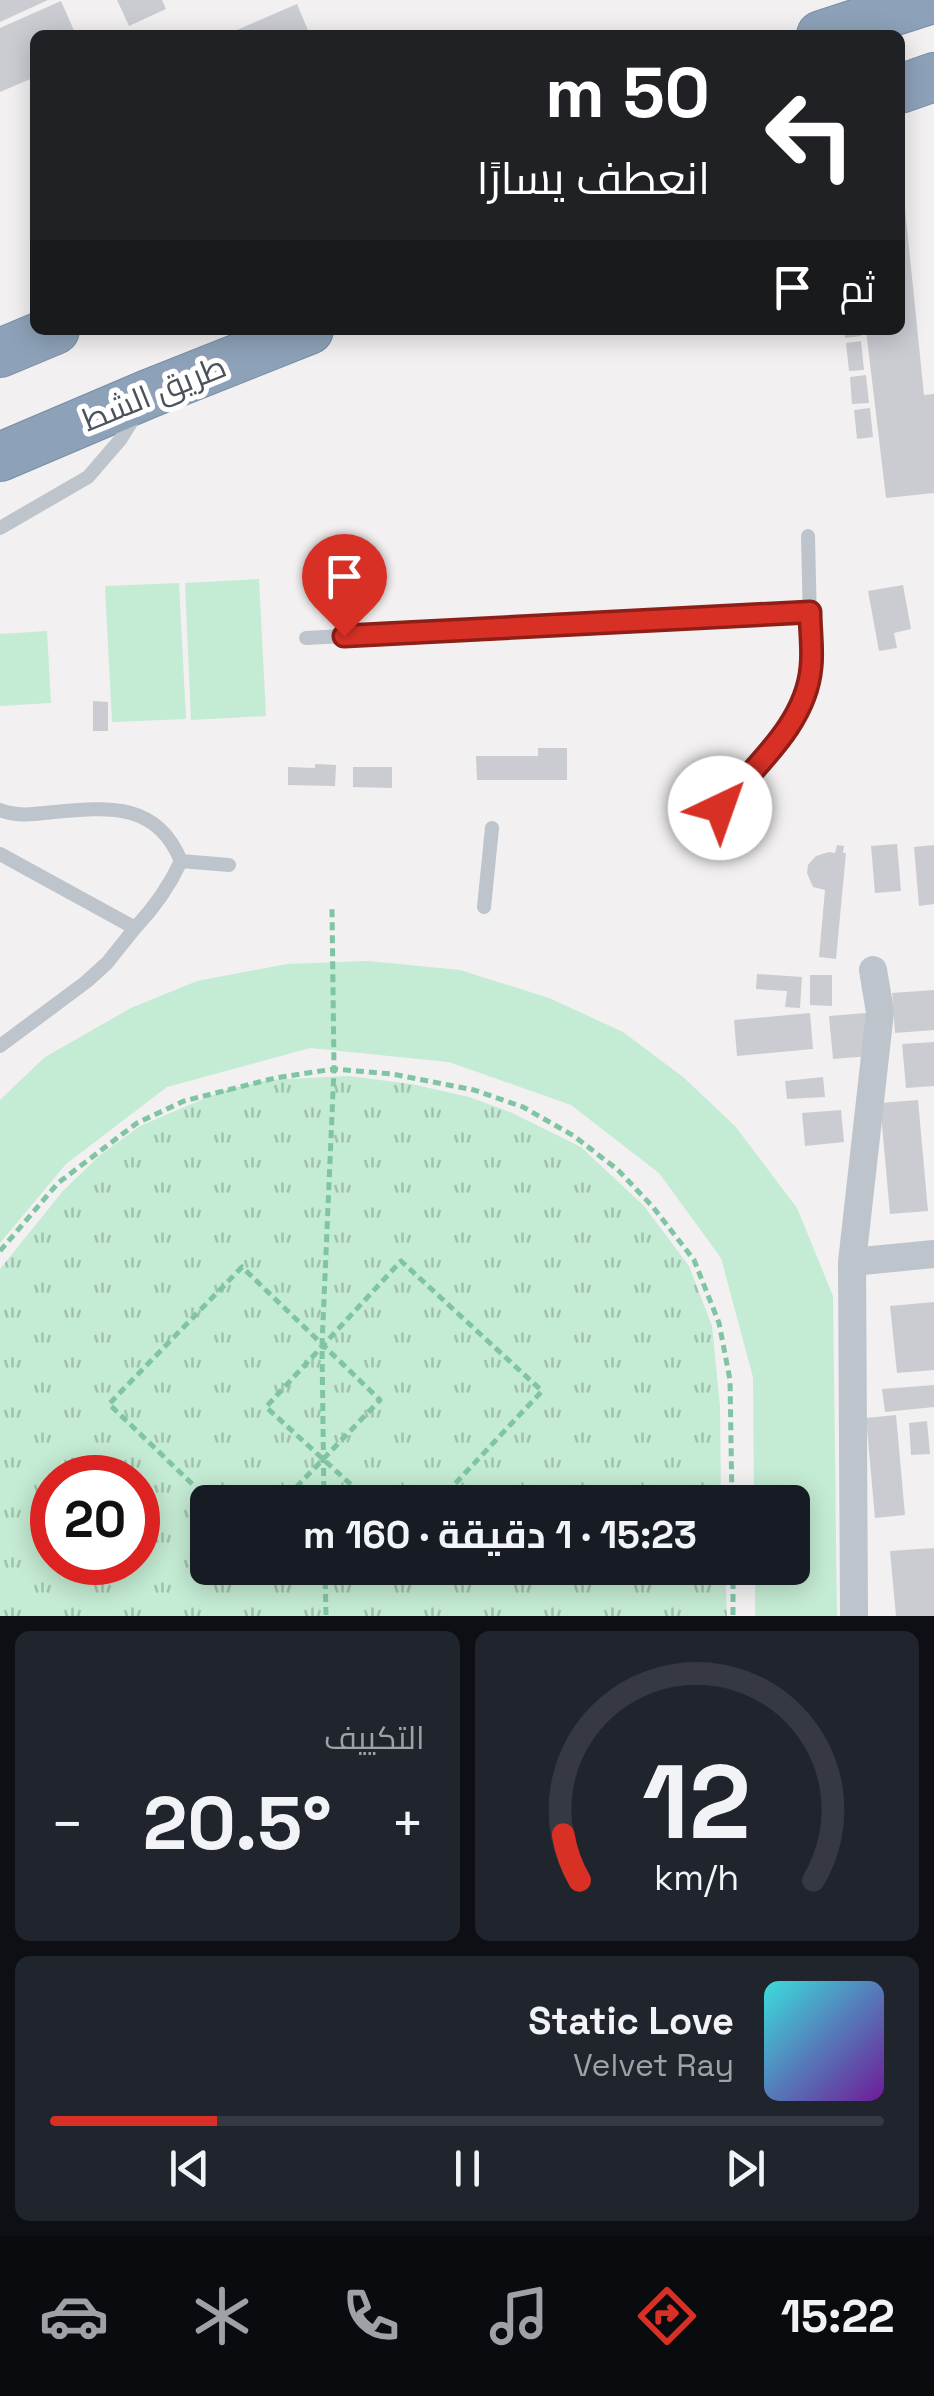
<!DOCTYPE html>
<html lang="ar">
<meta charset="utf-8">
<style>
:root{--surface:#171b24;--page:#20242c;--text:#f1f3f6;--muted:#9ea1a6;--line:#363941;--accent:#d93025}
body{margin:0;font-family:"Space Grotesk",Cairo,sans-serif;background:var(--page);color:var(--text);direction:rtl;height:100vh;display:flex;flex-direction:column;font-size:38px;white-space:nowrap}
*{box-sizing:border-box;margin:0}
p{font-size:32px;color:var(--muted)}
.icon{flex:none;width:55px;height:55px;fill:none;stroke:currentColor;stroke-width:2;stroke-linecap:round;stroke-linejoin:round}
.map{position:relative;height:1616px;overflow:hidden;direction:ltr}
.panel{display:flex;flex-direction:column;gap:15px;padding:15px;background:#0d0f14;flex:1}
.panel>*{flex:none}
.banner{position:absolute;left:30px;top:30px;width:875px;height:305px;border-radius:15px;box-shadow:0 5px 25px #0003;direction:rtl;background:#202124;color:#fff;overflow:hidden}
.speed{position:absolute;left:30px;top:1455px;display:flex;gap:20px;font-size:50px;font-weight:700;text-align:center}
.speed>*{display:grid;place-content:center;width:130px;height:130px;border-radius:50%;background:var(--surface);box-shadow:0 5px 25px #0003;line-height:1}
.speed .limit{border:15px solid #d22;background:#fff;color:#111}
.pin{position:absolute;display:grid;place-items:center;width:85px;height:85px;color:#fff;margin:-102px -42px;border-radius:50% 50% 50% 0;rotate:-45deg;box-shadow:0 0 10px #0007}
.pin .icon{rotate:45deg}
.me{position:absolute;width:110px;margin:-55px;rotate:42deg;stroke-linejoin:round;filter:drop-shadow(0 0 8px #0008)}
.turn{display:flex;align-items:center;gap:35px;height:210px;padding:0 30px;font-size:45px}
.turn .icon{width:130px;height:130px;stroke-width:2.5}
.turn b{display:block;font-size:70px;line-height:85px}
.then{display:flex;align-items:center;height:95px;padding:0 30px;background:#0003;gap:20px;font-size:38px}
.big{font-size:75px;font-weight:700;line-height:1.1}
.panel .tile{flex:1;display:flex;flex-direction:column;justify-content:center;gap:15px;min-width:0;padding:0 35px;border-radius:15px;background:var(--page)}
.panel .dial{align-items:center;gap:0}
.dial svg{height:260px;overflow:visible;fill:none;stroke:var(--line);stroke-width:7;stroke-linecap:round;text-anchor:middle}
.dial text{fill:var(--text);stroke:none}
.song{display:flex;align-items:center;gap:30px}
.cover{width:120px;height:120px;border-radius:15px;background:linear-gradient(135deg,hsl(180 70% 55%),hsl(280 70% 35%))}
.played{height:10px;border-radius:5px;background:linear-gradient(90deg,var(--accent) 20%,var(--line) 20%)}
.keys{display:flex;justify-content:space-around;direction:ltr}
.heat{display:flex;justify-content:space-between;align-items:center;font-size:55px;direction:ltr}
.panel .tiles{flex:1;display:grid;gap:15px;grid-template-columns:1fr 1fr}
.tile:last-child{grid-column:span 2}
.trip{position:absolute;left:190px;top:1485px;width:620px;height:100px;border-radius:15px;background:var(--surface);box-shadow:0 5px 25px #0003;font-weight:700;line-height:100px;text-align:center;direction:rtl}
.dock{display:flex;height:160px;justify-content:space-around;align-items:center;background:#090b0e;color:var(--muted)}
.dock .icon{width:70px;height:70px}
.dock .current{color:var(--accent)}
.dock b{font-size:45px;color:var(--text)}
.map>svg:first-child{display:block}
.grass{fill:url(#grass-tufts);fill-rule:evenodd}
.pitch{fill:#c4ebd3}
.building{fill:#cbccd2}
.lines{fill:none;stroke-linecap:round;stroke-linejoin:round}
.highway-casing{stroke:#788ea5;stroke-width:50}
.path{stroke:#7fc5a3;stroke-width:5;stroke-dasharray:8 5;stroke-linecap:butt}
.lane{stroke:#bdc4cb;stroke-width:14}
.street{stroke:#bdc4cb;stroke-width:28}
.highway{stroke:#8da2b9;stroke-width:48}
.route-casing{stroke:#8d1f18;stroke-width:25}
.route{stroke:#d93025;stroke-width:18}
.labels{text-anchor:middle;stroke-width:10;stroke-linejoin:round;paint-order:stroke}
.street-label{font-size:32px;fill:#4a535b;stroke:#fff}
</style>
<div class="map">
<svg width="934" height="1616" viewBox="0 0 934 1616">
<defs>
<pattern id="grass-tufts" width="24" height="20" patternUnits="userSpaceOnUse" patternTransform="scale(2.5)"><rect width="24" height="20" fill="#c4ebd3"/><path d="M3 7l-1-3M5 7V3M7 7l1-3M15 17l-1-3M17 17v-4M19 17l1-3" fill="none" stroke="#a1c1ae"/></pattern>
</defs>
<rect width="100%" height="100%" fill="#f2f0f0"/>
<path class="grass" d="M 348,1076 L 411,1084 L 469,1097 L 510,1112 L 581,1147 L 644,1206 L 689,1266 L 712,1326 L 720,1406 L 721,1502 L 208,1502 L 208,1568 L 725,1568 L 727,1616 L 0,1616 L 0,1269 L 63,1191 L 99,1156 L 140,1126 L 222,1091 L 267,1080 ZM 52,1478 L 138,1478 L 138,1562 L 52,1562 Z"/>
<path class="pitch" d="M 259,579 L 266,716 L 191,720 L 185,583 Z
M 179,583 L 186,719 L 112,722 L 105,586 Z
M 47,631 L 51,703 L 0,706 L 0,634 Z
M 368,961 L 460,970 L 549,998 L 623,1032 L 683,1077 L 735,1126 L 797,1208 L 833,1296 L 837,1616 L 755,1616 L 755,1568 L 792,1568 L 792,1502 L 754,1502 L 753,1377 L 721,1258 L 659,1173 L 571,1105 L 449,1062 L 310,1048 L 167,1087 L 66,1164 L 0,1243 L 0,1100 L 45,1057 L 131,1008 L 197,981 L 287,964 Z"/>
<path class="building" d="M 0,0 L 48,0 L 0,22 Z
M 117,0 L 162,0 L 166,9 L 129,26 Z
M 61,1 L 76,35 L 35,35 L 35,77 L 0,92 L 0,28 Z
M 297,4 L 310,35 L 225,35 Z
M 900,189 L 903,189 L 924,395 L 934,394 L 934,493 L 886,498 L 866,330 L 900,330 Z
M 844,330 L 860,330 L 861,336 L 845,338 Z
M 861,341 L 864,370 L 849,371 L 846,343 Z
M 866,375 L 869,403 L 852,404 L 850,377 Z
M 870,408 L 873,437 L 857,439 L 854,410 Z
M 903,585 L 911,629 L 894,633 L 897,648 L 879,651 L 868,591 Z
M 93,701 L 108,702 L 108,731 L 93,731 Z
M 538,748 L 567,748 L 567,780 L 477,780 L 476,756 L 538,756 Z
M 315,764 L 336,765 L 335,786 L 288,785 L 288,767 L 315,768 Z
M 353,767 L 392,767 L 392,788 L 353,787 Z
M 897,844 L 901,891 L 875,893 L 871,846 Z
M 837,845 L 844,846 L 843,853 L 846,853 L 836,959 L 819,957 L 825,890 L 813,887 L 807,873 L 808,865 L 816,856 L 829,852 L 835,853 Z
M 934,845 L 934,904 L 919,906 L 914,847 Z
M 757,974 L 802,977 L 800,1008 L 785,1007 L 787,991 L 756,989 Z
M 810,975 L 832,975 L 832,1006 L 810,1005 Z
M 934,990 L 934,1030 L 895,1033 L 892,993 Z
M 810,1013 L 813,1049 L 737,1056 L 734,1020 Z
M 866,1013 L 870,1056 L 833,1059 L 829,1016 Z
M 934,1042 L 934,1086 L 906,1088 L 902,1044 Z
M 823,1077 L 825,1097 L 787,1099 L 785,1081 Z
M 918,1100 L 928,1211 L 890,1214 L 880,1103 Z
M 841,1110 L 844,1142 L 805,1146 L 802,1113 Z
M 934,1302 L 934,1370 L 897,1373 L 890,1306 Z
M 934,1385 L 934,1407 L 885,1412 L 882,1389 Z
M 896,1415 L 905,1515 L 875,1518 L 866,1418 Z
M 927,1421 L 930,1454 L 911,1455 L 909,1423 Z
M 934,1548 L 934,1616 L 896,1616 L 890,1551 Z"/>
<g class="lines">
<defs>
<path id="highway" d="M 821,35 L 929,0
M 900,89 L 934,77
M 0,353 L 55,330
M 0,457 L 148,394 L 309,330"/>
</defs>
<use href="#highway" class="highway-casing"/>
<path class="path" d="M 0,1251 L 58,1183 L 137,1123 L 184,1101 L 275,1078 L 334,1069 L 392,1074 L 474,1090 L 523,1107 L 574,1136 L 618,1170 L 653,1207 L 694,1260 L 719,1323 L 730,1380 L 732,1502
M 211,1502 L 109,1404 L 242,1267 L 380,1400 L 282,1502
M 324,1502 L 322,1345 L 334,1069 L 332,907
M 370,1502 L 266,1407 L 401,1261 L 542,1391 L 438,1502
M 325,1568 L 326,1616
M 733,1568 L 733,1616"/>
<path class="lane" d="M 0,528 L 88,477 L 120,440 L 135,416
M 306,638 L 810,612
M 0,810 C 18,817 36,814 54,812 C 109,807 157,802 181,861 C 169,887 154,908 135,928 L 0,854
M 703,829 L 738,786 L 767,756 L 802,703 L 811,669 L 808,536
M 181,861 L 229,865
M 484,907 L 492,828
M 0,1046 L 86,982 L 107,963 L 135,928"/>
<path class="street" d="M 852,1262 L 934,1254
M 854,1616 L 852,1262 L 880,1012 L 873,970"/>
<use href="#highway" class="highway"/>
</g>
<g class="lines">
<defs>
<path id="route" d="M 344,636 L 810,612 C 810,630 813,649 811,667 C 806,725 754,766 720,808"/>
</defs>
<use href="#route" class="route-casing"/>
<use href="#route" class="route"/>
</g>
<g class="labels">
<g class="street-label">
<text transform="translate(154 393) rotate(-22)" y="11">طريق الشط</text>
</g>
</g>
</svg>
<div class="speed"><div class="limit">20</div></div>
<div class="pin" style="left:344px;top:636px;background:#d93025"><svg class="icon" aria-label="arrive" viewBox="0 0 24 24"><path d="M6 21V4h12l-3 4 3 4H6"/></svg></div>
<svg class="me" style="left:720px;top:808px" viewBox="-20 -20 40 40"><circle r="19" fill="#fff"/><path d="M0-13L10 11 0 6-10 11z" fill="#d93025"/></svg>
<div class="trip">15:23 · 1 دقيقة · 160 m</div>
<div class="banner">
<div class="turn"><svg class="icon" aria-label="left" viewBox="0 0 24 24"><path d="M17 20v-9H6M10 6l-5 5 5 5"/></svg><div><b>50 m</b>انعطف يسارًا</div></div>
<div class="then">ثم<svg class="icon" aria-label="arrive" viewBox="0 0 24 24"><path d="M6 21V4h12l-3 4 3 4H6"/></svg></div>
</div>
</div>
<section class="panel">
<div class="tiles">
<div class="tile dial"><svg viewBox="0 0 100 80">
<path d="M14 69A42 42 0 1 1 86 69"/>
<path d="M14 69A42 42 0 0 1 9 55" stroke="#d93025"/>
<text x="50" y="56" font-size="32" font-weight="700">12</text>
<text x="50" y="72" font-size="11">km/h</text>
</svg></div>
<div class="tile"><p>التكييف</p>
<div class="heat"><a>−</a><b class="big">20.5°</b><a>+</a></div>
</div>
<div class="tile">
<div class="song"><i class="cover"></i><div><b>Static Love</b><p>Velvet Ray</p></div></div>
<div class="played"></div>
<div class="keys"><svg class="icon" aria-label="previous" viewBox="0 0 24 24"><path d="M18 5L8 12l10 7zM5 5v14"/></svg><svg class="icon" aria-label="pause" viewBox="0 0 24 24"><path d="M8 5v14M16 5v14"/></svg><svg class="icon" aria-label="next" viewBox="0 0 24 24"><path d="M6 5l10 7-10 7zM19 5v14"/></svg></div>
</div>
</div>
</section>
<nav class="dock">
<b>15:22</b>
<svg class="icon current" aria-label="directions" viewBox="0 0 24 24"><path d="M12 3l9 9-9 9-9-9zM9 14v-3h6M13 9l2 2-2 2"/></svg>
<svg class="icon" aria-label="music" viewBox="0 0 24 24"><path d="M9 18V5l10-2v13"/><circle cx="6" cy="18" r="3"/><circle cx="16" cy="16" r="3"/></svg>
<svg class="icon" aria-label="phone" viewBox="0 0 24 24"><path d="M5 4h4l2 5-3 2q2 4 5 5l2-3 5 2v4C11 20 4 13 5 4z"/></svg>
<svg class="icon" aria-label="climate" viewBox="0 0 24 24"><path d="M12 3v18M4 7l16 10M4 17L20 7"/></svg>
<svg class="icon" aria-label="car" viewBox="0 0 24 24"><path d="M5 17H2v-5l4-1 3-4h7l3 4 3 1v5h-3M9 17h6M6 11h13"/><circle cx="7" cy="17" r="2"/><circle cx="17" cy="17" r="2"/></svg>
</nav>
